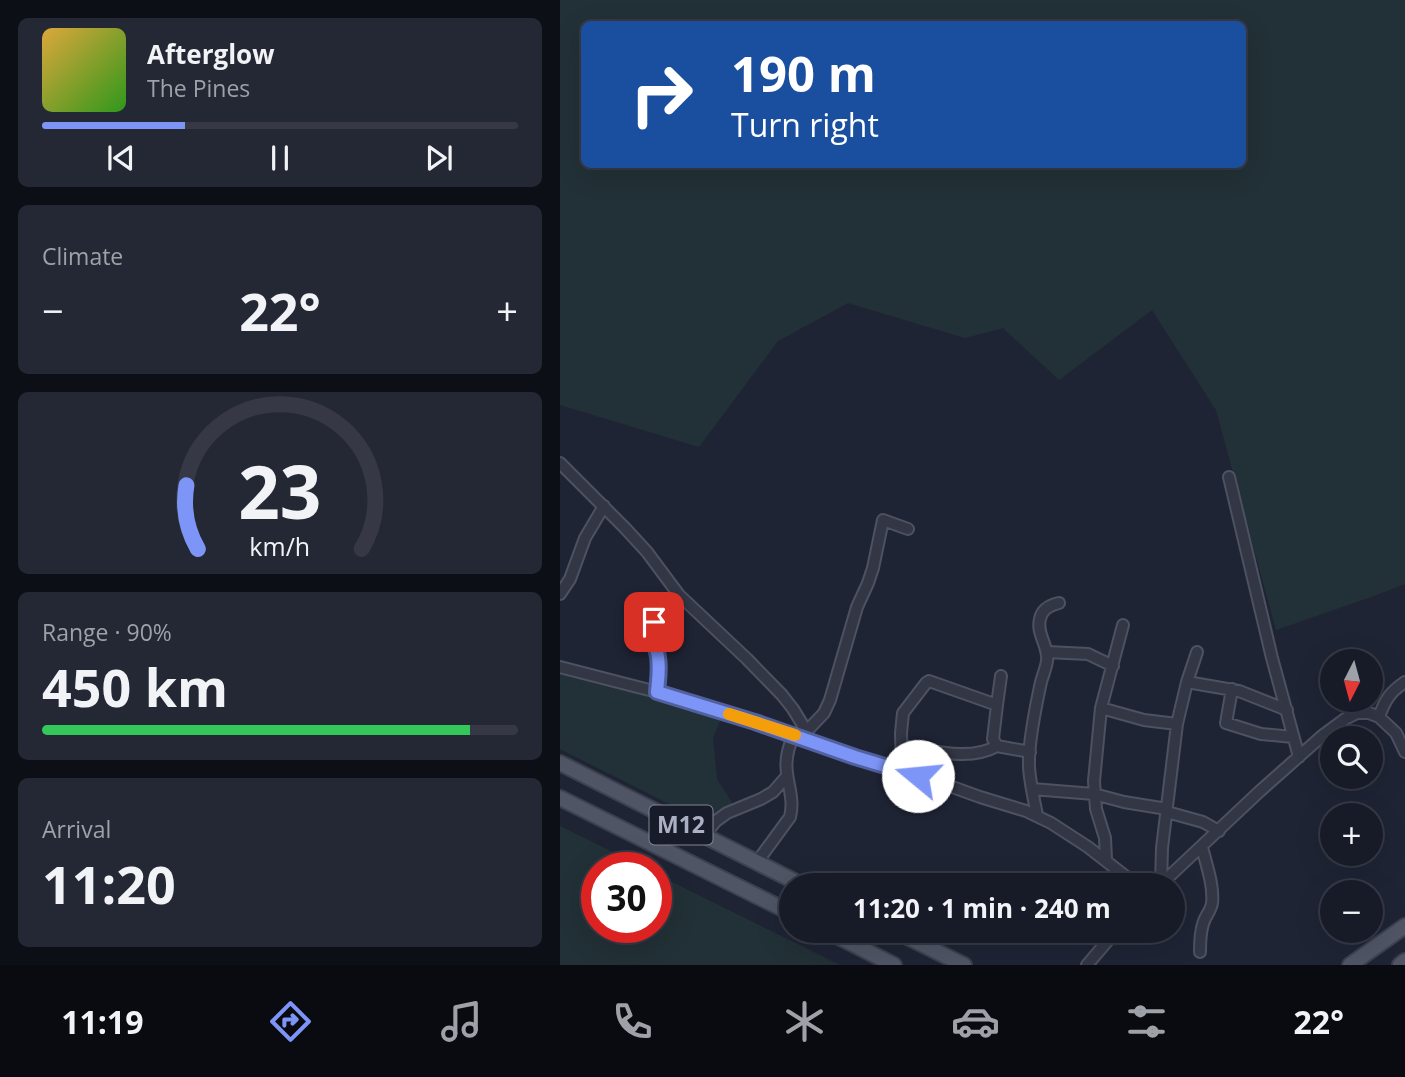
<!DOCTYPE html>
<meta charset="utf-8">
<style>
:root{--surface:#171b28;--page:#242834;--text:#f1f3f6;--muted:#9ea1a8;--line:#363945;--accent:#7d95f6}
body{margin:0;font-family:"Open Sans",sans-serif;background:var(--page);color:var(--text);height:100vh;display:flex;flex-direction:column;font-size:26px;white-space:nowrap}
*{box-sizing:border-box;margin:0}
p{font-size:23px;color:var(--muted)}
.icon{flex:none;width:38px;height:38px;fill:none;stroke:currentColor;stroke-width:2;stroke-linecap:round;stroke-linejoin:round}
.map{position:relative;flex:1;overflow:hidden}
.sheet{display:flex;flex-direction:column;gap:18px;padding:18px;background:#0d0f16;width:560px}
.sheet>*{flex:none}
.banner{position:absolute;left:21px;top:21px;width:665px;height:147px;border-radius:10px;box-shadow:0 7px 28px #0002,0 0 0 2px var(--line);background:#1a4fa0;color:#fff;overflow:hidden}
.needle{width:46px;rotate:186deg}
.fabs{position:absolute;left:760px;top:649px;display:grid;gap:14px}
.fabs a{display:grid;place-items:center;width:63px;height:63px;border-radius:50%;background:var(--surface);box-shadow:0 7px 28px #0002,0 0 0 2px var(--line);font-size:35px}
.speed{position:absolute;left:21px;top:852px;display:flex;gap:14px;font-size:35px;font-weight:700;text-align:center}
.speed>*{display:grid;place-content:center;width:91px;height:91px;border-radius:50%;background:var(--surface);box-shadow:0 7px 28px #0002,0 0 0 2px var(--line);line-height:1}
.speed .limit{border:10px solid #d22;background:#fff;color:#111}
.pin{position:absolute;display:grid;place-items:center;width:60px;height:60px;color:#fff;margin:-30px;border-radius:14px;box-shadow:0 4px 10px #0006}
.me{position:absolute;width:77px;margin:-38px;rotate:287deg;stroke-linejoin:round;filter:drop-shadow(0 0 5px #0008)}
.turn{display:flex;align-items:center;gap:24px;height:147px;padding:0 35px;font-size:32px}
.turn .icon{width:91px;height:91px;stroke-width:2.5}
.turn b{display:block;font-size:49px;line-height:60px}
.big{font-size:52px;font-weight:700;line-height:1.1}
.sheet .tile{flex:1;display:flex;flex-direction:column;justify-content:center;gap:10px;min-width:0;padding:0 24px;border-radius:10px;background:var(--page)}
.sheet .dial{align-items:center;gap:0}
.dial svg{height:182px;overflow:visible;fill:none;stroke:var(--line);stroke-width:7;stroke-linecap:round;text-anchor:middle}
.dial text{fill:var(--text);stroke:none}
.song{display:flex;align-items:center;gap:21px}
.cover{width:84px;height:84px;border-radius:10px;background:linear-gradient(135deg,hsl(40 70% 55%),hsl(110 70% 35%))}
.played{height:7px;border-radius:4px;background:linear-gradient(90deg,var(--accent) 30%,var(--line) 30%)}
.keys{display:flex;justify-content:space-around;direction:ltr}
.heat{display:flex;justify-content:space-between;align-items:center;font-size:38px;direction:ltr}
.charge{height:10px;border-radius:5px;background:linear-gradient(90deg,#34c759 90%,var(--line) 0)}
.trip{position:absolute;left:219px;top:873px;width:406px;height:70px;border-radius:35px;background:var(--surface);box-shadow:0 7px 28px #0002,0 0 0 2px var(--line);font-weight:700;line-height:70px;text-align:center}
.tabs{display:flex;height:112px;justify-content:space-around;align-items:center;background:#090b10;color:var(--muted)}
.tabs .icon{width:49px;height:49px}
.tabs .current{color:var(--accent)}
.tabs b{font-size:32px;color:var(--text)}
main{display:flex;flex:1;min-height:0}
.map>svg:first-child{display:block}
.green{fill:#223137;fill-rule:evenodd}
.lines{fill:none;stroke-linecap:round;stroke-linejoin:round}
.minor-casing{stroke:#4d5161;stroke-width:14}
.major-casing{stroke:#3c404f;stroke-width:18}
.minor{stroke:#323645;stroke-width:10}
.major{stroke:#505566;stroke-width:14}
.route-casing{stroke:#5161a0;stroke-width:18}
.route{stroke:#7d95f6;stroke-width:12}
.slow{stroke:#f59e0b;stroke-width:12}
.labels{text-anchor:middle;stroke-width:7;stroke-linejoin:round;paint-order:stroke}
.shield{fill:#181c2a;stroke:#808495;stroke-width:2}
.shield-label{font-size:23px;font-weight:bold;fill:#acb0c3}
</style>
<main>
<section class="sheet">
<div class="tile">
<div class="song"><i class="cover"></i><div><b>Afterglow</b><p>The Pines</p></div></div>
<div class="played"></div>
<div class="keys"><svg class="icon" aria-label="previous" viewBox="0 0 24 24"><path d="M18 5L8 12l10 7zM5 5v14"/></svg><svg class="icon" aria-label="pause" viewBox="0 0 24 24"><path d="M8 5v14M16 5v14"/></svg><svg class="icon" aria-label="next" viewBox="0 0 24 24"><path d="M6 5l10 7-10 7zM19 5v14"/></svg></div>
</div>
<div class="tile"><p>Climate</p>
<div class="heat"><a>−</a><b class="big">22°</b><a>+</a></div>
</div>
<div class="tile dial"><svg viewBox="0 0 100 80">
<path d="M14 69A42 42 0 1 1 86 69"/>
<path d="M14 69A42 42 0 0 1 9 41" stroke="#7d95f6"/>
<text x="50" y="56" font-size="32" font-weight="700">23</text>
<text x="50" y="72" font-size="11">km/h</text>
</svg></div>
<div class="tile"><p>Range · 90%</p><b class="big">450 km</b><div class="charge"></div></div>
<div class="tile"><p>Arrival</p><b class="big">11:20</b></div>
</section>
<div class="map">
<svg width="845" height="965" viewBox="0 0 845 965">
<rect width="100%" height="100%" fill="#1f2435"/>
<path class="green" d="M 0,0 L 845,0 L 845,584 L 814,596 L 716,630 L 656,410 L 592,310 L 499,380 L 443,328 L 405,338 L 288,303 L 218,341 L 139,447 L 0,405 ZM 24,24 L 682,24 L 682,164 L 24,164 Z
M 0,670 L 161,719 L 153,738 L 157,779 L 174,806 L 147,823 L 0,749 Z
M 0,826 L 85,868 L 37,868 L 37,928 L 96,928 L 96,874 L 280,965 L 0,965 Z"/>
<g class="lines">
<defs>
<path id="minor" d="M 0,463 L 65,528 L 87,552 L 119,595 L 187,659 L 222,695 L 233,709 L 247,732
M 669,477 L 712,658 L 739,757
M 0,594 L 10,579 L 25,538 L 44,506
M 487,652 L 528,654 L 553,666
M 0,667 L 97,692 L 175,716 L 295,757 L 373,780 L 420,797 L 466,811 L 491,823 L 528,847 L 578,886
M 627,682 L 679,691 L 727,710
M 672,689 L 666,723 L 701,734 L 733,737
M 97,692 C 98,681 100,670 98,658 C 97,648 89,635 93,625 C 97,613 111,603 119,595
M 437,705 L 441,676
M 541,708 L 584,720 L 617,724
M 819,717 C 825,700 830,692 845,682
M 243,735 L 264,713 L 270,700 L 297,607 L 308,583 L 313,568 L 323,520 L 348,529
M 342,746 C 372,750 409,762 437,746
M 342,771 L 341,733 L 343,713 L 366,683 L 369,681 L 437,705 L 433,739 L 437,746 L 470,752
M 472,789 L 534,794 L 564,802 L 607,809
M 607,812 L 643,822 L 659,831
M 477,815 C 474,800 470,783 469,767 C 468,744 476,705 481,682 C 483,675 486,668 487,661 C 489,646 476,634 480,619 C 482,609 490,605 499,603
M 144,836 L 156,821 L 167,813 L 201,799 L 213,792 L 227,776
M 546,859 L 545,838 L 536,809 L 534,781 L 541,708 L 563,625
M 197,862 L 230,817 C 234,801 229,789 227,773 C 225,759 228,747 234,735
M 601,884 L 602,848 L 617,724 L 627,682 L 637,652
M 599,886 L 700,791 L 762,736 L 785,719 L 797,713 L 809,713 L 819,717 L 836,733 L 845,752
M 640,952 C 640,943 640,933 643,924 C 645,916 651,911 652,903 C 654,885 646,864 642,847
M 527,965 L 556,931"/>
<path id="major" d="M 0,763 L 244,886
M 0,798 L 231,913
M 267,931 L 334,965
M 335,931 L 404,965
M 790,965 L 845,926
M 840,965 L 845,961"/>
</defs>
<use href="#minor" class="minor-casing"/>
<use href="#major" class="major-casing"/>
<use href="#minor" class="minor"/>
<use href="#major" class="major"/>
</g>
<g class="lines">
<defs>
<path id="route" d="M 94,622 C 89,634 96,644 98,657 C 100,669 98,680 97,692 L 195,722 L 295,757 L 358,776"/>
</defs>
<use href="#route" class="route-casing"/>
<use href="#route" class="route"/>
<path class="slow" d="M 169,714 L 235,735"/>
</g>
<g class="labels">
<rect class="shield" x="89.5" y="805.5" width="63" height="39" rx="5"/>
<g class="shield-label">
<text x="121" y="833">M12</text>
</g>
</g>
</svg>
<div class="fabs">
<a><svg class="needle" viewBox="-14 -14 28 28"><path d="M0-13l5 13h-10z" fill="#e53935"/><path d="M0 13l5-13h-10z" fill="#9ea1a8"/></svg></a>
<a><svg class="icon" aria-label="search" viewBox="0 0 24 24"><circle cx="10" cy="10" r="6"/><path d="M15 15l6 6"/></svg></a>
<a>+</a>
<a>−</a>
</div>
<div class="speed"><div class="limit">30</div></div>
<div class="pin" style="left:94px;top:622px;background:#d93025"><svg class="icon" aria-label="arrive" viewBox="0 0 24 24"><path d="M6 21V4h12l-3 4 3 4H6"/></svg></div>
<svg class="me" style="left:358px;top:776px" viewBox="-20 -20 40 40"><circle r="19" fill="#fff"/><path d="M0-13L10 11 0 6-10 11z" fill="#7d95f6"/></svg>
<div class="trip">11:20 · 1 min · 240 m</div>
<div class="banner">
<div class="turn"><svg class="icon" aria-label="right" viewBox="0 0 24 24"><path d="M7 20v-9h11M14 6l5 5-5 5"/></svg><div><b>190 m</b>Turn right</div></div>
</div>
</div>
</main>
<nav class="tabs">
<b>11:19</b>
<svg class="icon current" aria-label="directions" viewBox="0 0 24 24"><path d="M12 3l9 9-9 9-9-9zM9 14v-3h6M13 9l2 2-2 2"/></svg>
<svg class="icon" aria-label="music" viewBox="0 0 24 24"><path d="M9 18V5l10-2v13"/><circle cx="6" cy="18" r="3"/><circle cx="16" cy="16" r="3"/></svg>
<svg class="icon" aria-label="phone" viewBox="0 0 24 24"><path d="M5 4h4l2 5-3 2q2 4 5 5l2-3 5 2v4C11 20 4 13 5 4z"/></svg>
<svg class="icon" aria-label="climate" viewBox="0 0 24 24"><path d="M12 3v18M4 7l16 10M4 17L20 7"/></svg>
<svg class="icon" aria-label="car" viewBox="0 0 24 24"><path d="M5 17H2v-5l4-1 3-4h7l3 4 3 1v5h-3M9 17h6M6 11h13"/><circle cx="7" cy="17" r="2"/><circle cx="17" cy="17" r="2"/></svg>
<svg class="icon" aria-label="filters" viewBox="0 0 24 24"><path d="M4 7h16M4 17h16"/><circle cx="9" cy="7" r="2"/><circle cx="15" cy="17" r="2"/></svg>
<b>22°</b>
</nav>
